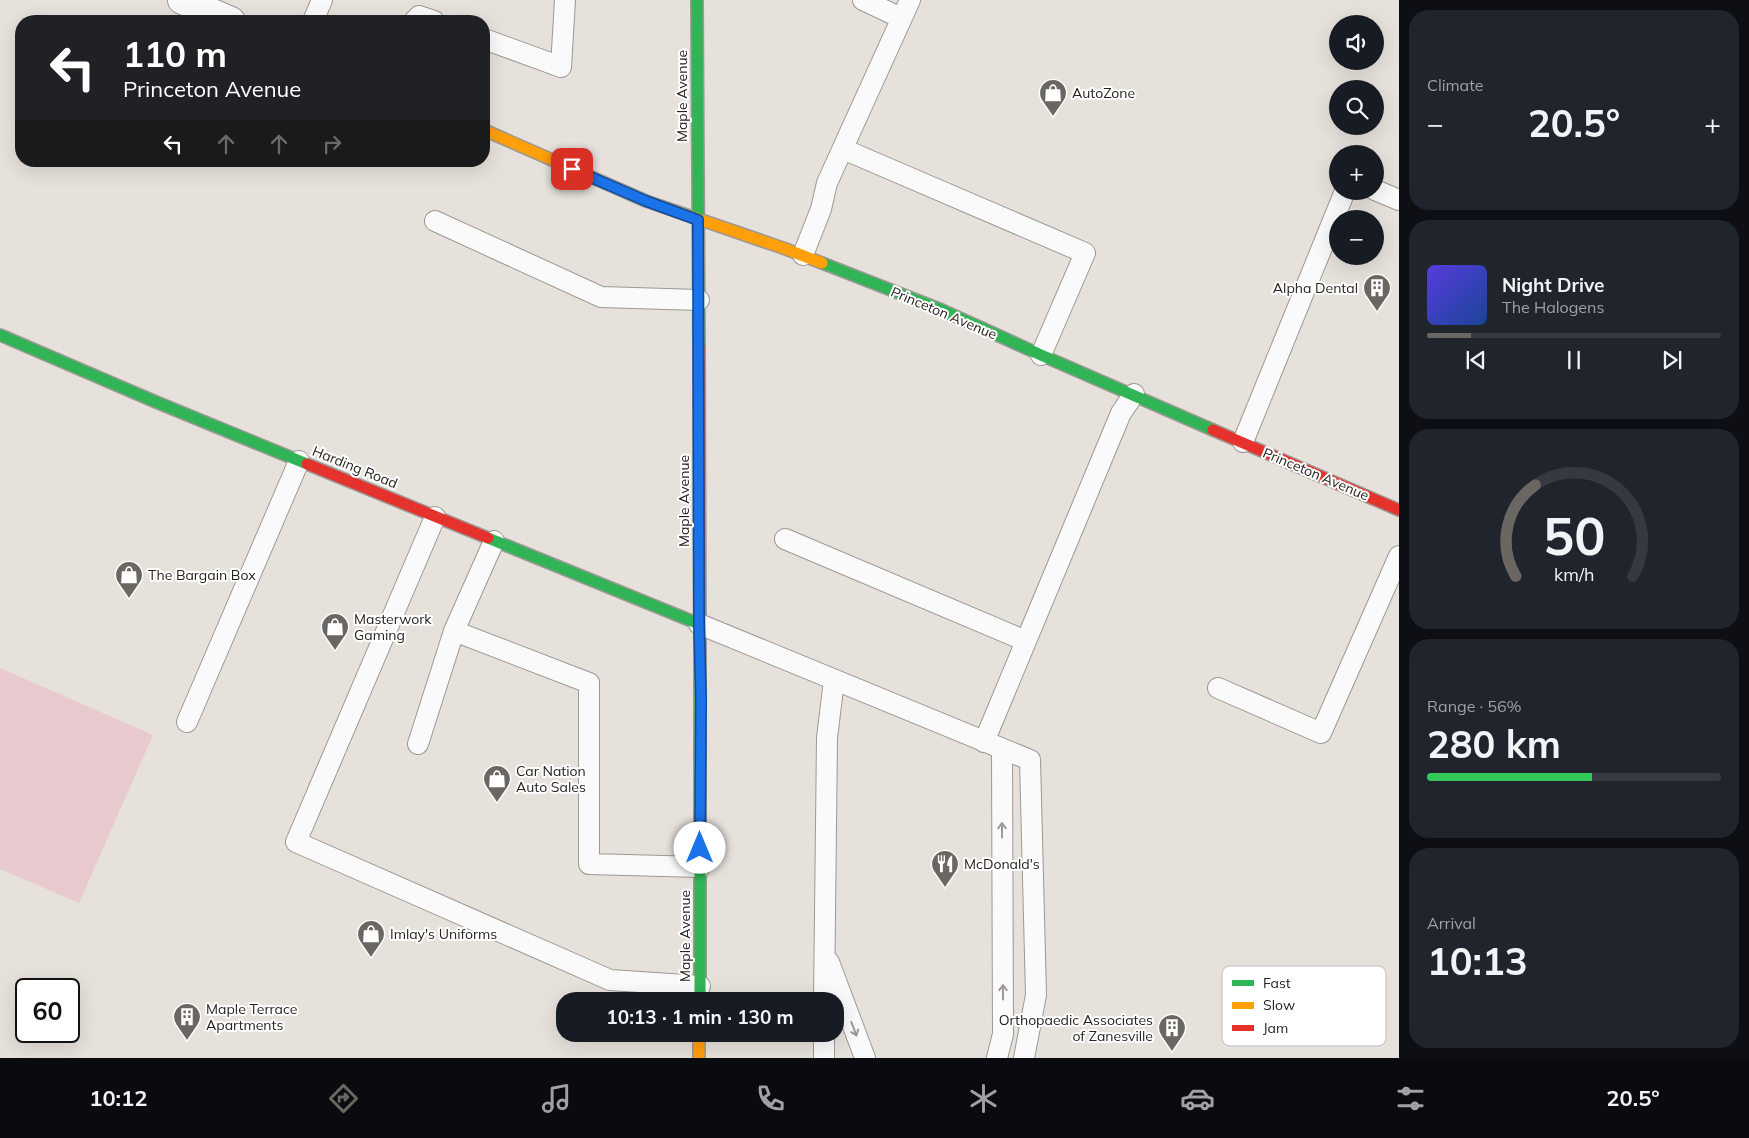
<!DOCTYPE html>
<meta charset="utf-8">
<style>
:root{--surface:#171b24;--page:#20242c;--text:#f1f3f6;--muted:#9ea1a6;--line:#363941;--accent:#6a6661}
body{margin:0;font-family:Mulish,sans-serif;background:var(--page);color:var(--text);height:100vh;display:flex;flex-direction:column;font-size:19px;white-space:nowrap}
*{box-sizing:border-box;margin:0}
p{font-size:16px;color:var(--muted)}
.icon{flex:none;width:28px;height:28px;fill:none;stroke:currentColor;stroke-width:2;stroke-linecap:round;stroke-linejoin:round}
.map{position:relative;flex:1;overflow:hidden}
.details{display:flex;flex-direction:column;gap:10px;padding:10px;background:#0d0f14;width:350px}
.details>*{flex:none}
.top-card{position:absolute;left:15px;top:15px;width:475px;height:152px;border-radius:20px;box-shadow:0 5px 20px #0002;background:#202124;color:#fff;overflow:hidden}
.fabs{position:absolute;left:1329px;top:15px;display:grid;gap:10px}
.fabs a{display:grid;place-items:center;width:55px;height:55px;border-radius:50%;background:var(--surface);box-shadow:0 5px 20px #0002;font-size:25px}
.speed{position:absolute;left:15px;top:978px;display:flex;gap:10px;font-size:25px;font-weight:700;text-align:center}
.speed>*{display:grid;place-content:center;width:65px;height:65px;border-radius:50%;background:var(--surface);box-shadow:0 5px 20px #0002;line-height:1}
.speed .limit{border:2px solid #111;border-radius:8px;background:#fff;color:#111}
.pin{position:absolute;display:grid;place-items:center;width:42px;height:42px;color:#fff;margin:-21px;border-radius:10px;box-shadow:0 2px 8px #0006}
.me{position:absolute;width:55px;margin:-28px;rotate:0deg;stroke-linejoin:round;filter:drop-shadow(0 0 4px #0008)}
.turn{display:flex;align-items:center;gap:18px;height:105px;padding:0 25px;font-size:22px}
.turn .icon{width:65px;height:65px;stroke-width:2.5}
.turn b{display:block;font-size:35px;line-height:42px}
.lanes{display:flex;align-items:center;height:48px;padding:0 25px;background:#0003;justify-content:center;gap:25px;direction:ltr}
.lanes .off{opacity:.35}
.big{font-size:38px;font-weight:700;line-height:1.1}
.details .card{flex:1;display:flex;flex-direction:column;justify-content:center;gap:8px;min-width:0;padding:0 18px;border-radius:20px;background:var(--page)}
.details .dial{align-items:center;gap:0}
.dial svg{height:130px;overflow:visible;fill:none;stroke:var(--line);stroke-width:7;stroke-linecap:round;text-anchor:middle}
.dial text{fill:var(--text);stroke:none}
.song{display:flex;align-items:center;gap:15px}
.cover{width:60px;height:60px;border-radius:8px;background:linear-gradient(135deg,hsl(250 70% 55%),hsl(220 70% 35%))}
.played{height:5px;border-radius:2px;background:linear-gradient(90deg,var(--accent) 15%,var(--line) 15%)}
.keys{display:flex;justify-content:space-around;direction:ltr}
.heat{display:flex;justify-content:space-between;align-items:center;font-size:28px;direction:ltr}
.charge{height:8px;border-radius:4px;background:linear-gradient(90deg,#34c759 56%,var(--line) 0)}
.trip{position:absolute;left:556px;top:992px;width:288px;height:50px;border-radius:20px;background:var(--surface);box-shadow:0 5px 20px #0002;font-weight:700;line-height:50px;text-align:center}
.tabs{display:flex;height:80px;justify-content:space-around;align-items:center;background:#090b0e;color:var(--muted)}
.tabs .icon{width:35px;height:35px}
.tabs .on{color:var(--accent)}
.tabs b{font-size:22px;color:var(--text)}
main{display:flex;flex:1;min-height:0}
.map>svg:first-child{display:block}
.green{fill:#e8c9cd}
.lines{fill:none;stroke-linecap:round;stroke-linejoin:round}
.lane-casing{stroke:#9c9894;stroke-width:22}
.street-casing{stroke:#9c9894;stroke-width:30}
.fast-casing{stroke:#9c9894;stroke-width:14}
.slow-casing{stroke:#9c9894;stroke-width:14}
.jam-casing{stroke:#9c9894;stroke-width:14}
.lane{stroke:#fbfafa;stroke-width:20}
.street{stroke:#fbfafa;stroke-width:28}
.fast{stroke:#30b455;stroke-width:11}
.slow{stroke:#ff9f0a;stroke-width:11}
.jam{stroke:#e5322d;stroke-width:11}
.oneway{stroke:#9c9997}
.route-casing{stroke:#114b97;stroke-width:12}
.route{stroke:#1a73e8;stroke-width:9}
.labels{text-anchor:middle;stroke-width:4;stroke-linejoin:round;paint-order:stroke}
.poi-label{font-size:14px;fill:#27231f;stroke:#fff;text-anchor:start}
.street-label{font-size:14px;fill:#27231f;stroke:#fff}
.key{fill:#fff;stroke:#bebdbc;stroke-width:1}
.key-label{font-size:14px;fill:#27231f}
</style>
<main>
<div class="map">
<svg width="1399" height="1058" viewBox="0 0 1399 1058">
<rect width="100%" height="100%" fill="#e7e1dc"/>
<path class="green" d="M 0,668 L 153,735 L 79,903 L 0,869 Z"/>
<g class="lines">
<defs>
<path id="lane" d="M 863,0 L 901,18
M 313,21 L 322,0
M 414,21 L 419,16 L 434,21
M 484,39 L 561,67 L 565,0
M 843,149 L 1085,253 L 1041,355
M 1375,190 L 1399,200
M 435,221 L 601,297 L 699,300
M 803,255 L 821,209 L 827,183 L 910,0
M 1243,442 L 1345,191
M 435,517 L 296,842 L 610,980 L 700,986
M 785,539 L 1026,641
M 494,541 L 454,631 L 589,683 L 589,864 L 700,867
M 699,624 L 1030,760 L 1036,995 L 1024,1058
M 1218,688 L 1321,733 L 1399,556
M 187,722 L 299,461
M 984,742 L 1121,413 L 1134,394
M 418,744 L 454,631
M 829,962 L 865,1058
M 824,1001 L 827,738 L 834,680
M 824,1058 L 824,1034
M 997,1058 L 1003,1034 L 1002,749"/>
<path id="street" d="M 182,0 L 231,21"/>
<path id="fast" d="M 697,0 L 699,346
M 822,263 L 942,310 L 1041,355 L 1213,430
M 0,335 L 156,402 L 307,464
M 488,538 L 699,624
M 700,1001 L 700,658"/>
<path id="slow" d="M 484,130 L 646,201 L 783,248 L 822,263
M 699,1034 L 699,1058"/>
<path id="jam" d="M 699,346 L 700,658
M 1213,430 L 1399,510
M 307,464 L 488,538"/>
</defs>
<use href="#lane" class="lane-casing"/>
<use href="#street" class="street-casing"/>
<use href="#fast" class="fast-casing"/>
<use href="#slow" class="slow-casing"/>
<use href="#jam" class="jam-casing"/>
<use href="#lane" class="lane"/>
<use href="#street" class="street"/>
<use href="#fast" class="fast"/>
<use href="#slow" class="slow"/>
<use href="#jam" class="jam"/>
</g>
<defs><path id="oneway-shaft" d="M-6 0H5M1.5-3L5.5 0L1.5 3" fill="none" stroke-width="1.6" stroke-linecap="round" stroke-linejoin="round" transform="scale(1.25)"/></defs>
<g class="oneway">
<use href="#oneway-shaft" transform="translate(1002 830) rotate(-90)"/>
<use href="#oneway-shaft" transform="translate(1003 992) rotate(-90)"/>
<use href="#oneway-shaft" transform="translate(854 1029) rotate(69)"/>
</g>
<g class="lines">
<defs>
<path id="route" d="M 572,169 L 646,201 L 698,220 L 699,624 L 701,698 L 700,848"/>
</defs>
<use href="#route" class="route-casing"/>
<use href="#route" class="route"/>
</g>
<defs>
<symbol id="shop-pin" viewBox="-11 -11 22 30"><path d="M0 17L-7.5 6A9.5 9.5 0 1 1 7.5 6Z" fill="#6a6661" stroke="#fff"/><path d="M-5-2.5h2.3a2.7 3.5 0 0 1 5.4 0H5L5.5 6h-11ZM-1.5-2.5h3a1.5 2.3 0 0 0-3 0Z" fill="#fff"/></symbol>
<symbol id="building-pin" viewBox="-11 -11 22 30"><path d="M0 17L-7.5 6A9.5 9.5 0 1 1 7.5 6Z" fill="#6a6661" stroke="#fff"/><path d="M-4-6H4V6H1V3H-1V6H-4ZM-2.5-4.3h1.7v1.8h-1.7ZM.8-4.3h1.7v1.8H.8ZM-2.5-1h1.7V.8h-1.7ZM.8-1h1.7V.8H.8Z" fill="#fff"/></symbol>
<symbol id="restaurant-pin" viewBox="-11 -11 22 30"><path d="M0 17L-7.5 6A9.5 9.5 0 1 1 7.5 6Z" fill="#6a6661" stroke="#fff"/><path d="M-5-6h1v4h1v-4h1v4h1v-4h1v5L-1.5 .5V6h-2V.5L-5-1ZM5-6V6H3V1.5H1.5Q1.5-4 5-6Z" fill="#fff"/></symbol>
</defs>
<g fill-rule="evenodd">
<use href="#shop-pin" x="1037" y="77" width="32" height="43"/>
<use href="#building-pin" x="1361" y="272" width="32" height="43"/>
<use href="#shop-pin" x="113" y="559" width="32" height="43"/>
<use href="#shop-pin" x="319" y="611" width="32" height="43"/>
<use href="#shop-pin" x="481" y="763" width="32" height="43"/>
<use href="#restaurant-pin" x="929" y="848" width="32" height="43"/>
<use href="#shop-pin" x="355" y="918" width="32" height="43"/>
<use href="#building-pin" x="171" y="1001" width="32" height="43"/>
<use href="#building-pin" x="1156" y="1012" width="32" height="43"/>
</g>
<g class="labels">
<g class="poi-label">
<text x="1072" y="98">AutoZone</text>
<text x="1358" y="293" text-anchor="end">Alpha Dental</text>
<text x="148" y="580">The Bargain Box</text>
<text x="354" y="624">Masterwork<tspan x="354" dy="16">Gaming</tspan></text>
<text x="516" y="776">Car Nation<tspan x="516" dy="16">Auto Sales</tspan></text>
<text x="964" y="869">McDonald's</text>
<text x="390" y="939">Imlay's Uniforms</text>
<text x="206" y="1014">Maple Terrace<tspan x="206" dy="16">Apartments</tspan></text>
<text x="1153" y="1025" text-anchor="end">Orthopaedic Associates<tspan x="1153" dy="16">of Zanesville</tspan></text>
</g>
<g class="street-label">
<text transform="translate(682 96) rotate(-90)" y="5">Maple Avenue</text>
<text transform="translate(944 313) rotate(23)" y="5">Princeton Avenue</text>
<text transform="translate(355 467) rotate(22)" y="5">Harding Road</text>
<text transform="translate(1316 474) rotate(23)" y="5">Princeton Avenue</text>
<text transform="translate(684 501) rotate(-90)" y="5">Maple Avenue</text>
<text transform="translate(685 936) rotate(-90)" y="5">Maple Avenue</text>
</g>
</g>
<rect x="1222" y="966" width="164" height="80" rx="8" class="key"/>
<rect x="1232" y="980" width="22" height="6" fill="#30b455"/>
<rect x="1232" y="1002" width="22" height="7" fill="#ff9f0a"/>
<rect x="1232" y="1025" width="22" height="6" fill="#e5322d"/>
<g class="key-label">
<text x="1263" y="988">Fast</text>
<text x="1263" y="1010">Slow</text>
<text x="1263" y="1033">Jam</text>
</g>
</svg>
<div class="fabs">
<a><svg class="icon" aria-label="sound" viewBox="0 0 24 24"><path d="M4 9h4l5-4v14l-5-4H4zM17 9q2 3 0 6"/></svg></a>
<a><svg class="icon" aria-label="search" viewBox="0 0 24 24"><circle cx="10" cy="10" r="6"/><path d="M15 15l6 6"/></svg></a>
<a>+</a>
<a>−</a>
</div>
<div class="speed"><div class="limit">60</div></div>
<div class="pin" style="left:572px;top:169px;background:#d93025"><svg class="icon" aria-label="arrive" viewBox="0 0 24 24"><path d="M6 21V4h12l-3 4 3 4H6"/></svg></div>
<svg class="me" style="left:700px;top:848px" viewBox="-20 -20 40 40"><circle r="19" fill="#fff"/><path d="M0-13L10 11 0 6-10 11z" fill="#1a73e8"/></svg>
<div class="trip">10:13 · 1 min · 130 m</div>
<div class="top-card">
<div class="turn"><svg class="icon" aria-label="left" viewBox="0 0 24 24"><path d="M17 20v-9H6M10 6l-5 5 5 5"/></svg><div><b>110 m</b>Princeton Avenue</div></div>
<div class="lanes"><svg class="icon" aria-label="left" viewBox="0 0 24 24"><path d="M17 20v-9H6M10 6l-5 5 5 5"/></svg><svg class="icon off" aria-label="ahead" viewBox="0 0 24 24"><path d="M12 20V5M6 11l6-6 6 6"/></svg><svg class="icon off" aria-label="ahead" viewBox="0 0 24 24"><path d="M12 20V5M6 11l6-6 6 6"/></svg><svg class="icon off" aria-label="right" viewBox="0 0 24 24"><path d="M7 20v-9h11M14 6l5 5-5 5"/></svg></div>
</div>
</div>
<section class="details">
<div class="card"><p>Climate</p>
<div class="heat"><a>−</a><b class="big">20.5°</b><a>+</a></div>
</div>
<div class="card">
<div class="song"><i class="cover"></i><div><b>Night Drive</b><p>The Halogens</p></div></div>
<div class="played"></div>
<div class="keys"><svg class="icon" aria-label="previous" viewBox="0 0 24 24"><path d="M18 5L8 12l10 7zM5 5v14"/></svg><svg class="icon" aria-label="pause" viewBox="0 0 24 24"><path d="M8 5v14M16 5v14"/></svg><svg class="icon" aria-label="next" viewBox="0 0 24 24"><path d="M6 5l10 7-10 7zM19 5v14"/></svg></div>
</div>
<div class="card dial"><svg viewBox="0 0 100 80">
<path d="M14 69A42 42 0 1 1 86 69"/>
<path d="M14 69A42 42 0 0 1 26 13" stroke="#6a6661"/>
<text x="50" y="56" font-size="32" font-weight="700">50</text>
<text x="50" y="72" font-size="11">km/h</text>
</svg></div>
<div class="card"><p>Range · 56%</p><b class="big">280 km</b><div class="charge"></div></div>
<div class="card"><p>Arrival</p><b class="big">10:13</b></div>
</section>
</main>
<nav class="tabs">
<b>10:12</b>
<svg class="icon on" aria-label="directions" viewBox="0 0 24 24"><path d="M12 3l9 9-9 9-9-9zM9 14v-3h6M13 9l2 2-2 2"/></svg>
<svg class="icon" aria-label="music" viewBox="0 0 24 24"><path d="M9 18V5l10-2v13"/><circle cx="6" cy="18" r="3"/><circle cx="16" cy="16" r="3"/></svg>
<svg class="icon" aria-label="phone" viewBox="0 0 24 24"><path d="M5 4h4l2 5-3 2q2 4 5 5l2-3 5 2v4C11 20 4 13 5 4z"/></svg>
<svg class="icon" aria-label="climate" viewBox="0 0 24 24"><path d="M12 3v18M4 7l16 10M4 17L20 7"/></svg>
<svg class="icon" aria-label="car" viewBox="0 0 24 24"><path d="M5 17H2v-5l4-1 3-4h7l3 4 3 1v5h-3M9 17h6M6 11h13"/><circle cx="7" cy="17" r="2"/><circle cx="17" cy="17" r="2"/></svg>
<svg class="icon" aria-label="filters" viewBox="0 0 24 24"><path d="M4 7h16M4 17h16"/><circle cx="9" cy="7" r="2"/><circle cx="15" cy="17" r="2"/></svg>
<b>20.5°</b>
</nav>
